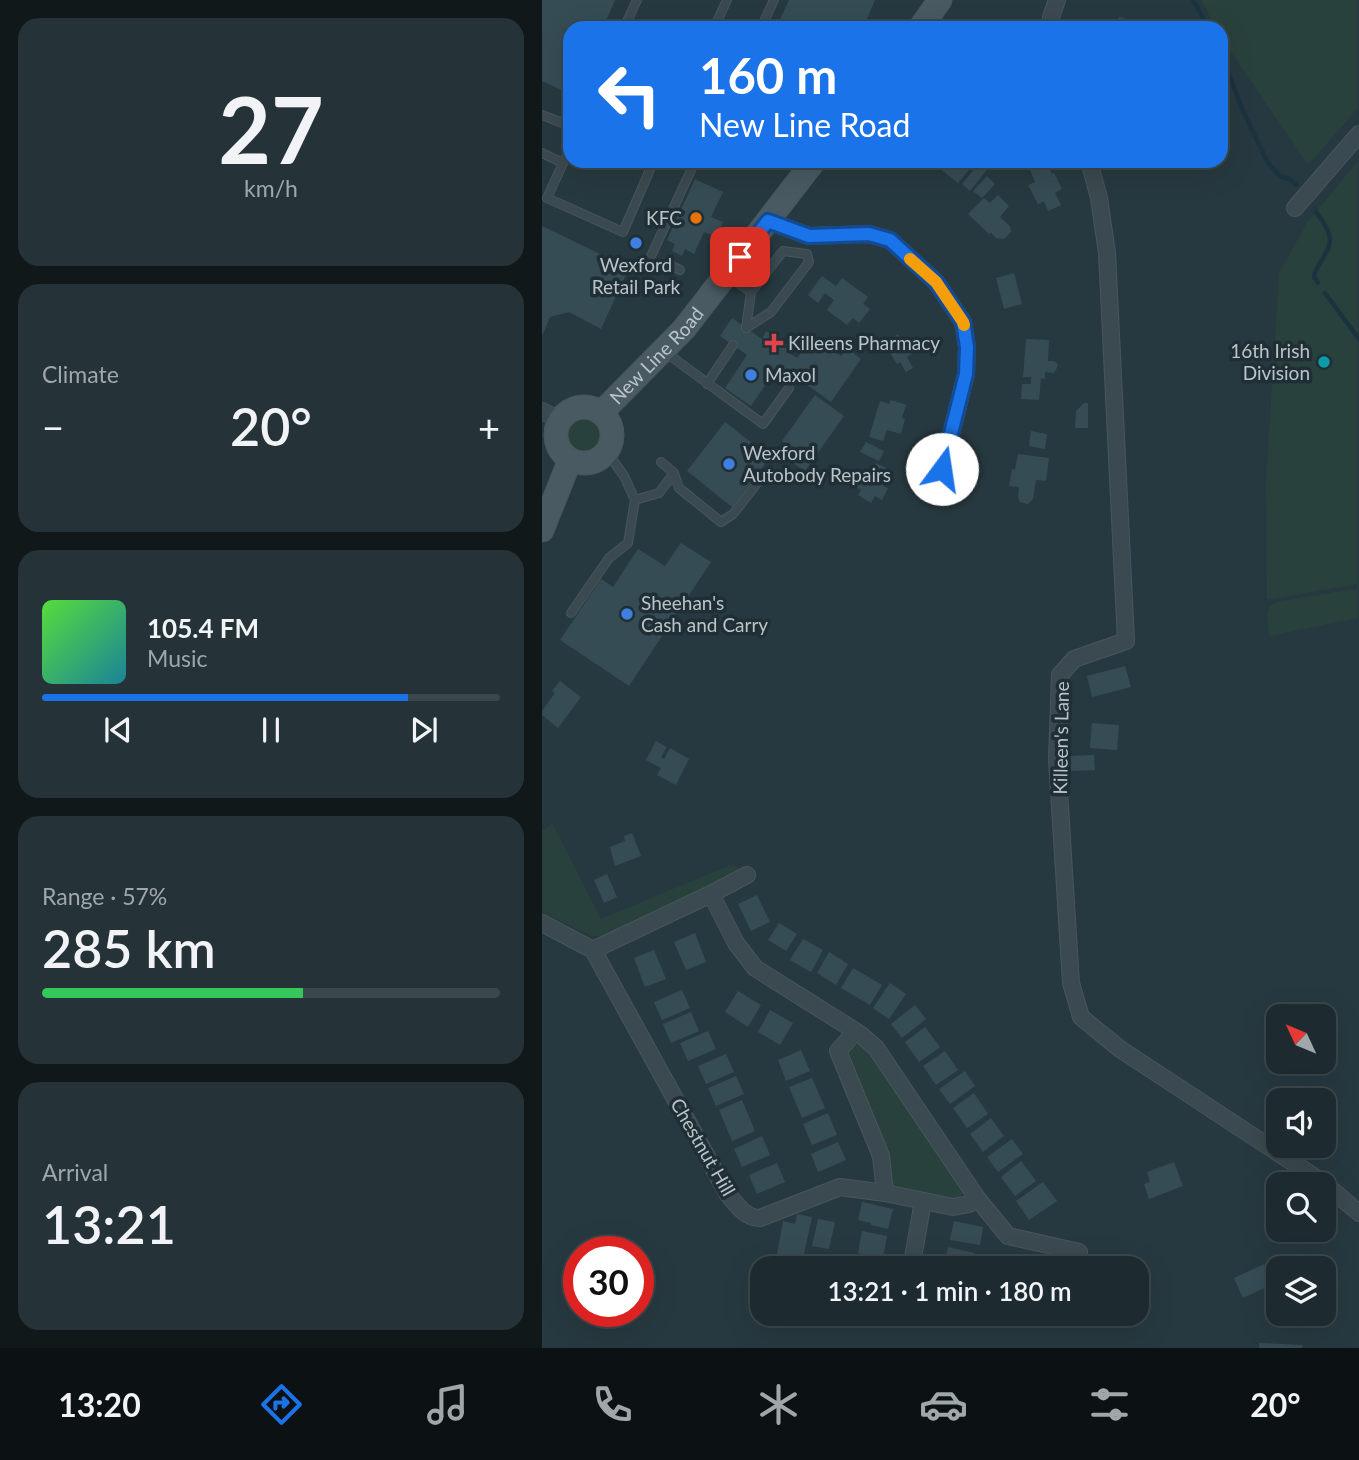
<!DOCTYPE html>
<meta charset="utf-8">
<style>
:root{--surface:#1d2b30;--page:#253338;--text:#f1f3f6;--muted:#a0a7ab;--line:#3b474c;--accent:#1a73e8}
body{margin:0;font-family:Lato,sans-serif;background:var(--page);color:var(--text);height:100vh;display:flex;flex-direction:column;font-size:26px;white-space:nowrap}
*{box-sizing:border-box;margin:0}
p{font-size:23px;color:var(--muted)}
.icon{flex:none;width:38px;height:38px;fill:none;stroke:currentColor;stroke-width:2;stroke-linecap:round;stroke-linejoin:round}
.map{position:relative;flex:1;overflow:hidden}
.panel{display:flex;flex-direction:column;gap:18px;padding:18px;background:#10181a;width:542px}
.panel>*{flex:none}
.top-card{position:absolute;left:21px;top:21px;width:665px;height:147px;border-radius:21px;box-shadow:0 7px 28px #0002,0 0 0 2px var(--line);background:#1a73e8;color:#fff;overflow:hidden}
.needle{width:46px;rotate:314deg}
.controls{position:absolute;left:724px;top:1004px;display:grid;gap:14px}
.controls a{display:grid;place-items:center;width:70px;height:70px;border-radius:14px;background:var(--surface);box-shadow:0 7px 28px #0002,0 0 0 2px var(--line);font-size:35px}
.speed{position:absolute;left:21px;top:1236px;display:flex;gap:14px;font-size:35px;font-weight:700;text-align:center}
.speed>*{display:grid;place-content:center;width:91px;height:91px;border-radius:50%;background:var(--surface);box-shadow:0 7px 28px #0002,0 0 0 2px var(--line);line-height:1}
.speed .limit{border:10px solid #d22;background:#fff;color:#111}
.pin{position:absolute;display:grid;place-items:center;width:60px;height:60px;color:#fff;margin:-30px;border-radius:14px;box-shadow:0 4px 10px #0006}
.me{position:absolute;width:77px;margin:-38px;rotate:14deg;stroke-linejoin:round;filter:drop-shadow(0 0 5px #0008)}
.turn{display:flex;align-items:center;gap:24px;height:147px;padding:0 21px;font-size:32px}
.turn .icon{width:91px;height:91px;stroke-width:2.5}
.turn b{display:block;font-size:49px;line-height:60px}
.big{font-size:52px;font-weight:600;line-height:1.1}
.panel .widget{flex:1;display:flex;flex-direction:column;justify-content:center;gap:10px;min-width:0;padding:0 24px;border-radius:21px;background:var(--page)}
.panel .dial{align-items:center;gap:0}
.dial b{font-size:91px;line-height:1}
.song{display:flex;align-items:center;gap:21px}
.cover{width:84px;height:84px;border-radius:10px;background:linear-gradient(135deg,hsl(110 70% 55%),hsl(190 70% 35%))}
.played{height:7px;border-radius:4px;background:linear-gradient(90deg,var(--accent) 80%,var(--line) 80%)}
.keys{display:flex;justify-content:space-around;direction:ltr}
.heat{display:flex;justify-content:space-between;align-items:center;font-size:38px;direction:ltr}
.charge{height:10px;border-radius:5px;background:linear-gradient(90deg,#34c759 57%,var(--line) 0)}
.trip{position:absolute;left:208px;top:1256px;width:399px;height:70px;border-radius:21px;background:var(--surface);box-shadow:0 7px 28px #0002,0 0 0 2px var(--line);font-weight:600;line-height:70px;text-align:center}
.tab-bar{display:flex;height:112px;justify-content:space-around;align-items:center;background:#0c1113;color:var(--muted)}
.tab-bar .icon{width:49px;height:49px}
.tab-bar .current{color:var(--accent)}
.tab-bar b{font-size:32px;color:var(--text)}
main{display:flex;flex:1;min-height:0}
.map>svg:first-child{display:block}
.green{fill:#29413c}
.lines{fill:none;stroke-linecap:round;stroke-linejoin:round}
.stream{stroke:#1a333e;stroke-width:4.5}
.building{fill:#364c54}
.service-casing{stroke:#48565c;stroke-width:10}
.minor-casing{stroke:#48565c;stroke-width:18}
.secondary-casing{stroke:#48565c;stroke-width:25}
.service{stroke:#3b4a50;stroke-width:8}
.minor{stroke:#3b4a50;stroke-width:16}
.secondary{stroke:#495a63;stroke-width:23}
.route-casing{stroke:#114b97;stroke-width:18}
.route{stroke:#1a73e8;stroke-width:12}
.slow{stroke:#f59e0b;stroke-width:12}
.food-dot{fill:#e8710a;stroke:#202f35;stroke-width:2.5}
.shop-dot{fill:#3f7fe0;stroke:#202f35;stroke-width:2.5}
.health-dot{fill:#e0444e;stroke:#202f35;stroke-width:2.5}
.culture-dot{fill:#0f9aa8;stroke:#202f35;stroke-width:2.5}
.labels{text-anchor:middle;stroke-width:7;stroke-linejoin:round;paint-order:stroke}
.poi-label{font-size:19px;fill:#b8c4ca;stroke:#202f35;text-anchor:start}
.street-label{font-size:19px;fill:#b8c4ca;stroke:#202f35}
</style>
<main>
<section class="panel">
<div class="widget dial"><b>27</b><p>km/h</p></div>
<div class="widget"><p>Climate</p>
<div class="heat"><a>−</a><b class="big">20°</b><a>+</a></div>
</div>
<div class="widget">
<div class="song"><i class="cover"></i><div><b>105.4 FM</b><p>Music</p></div></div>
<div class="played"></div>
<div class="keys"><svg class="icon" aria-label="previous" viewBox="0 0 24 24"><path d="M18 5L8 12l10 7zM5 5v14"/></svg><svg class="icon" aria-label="pause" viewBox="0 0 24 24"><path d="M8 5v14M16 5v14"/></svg><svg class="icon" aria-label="next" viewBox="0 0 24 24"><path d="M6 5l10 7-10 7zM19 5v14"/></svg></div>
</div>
<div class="widget"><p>Range · 57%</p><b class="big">285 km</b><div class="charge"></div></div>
<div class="widget"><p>Arrival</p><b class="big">13:21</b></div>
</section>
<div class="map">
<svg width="817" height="1348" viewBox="0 0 817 1348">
<rect width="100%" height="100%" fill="#273940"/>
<path class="green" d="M 659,0 L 816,0 L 816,108 L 766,165 L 679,37 L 679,28 L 674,28 Z
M 816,161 L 816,618 L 727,636 L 725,615 L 727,606 L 734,602 L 805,590 L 816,590 L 815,584 L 725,600 L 724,480 L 737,273 L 765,223 Z
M22 436a19 19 0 1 1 38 0a19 19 0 1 1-38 0Z
M 10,823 L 59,919 L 191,864 L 200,871 L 62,936 L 50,936 L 0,912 L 0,831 Z
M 314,1044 L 321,1044 L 328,1050 L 421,1185 L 422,1193 L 414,1200 L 354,1189 L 348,1185 L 305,1057 L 305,1051 Z"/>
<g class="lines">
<path class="stream" d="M 651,0 L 666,28
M 679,54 L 701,111 L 726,163 L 738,176 L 748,179 L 754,185
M 774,212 C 796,241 789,243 773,272 L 772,277 L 776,283
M 783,293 L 817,339"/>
</g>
<path class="building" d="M 0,0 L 73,0 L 61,28 L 28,28 L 28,94 L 0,81 Z
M 247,0 L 333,0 L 321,28 L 234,28 Z
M 577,17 L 593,21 L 592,28 L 574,28 Z
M 394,161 L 423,161 L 430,166 L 416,183 L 392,164 Z
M 427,161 L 452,161 L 428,191 L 420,184 L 434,167 Z
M 505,162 L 510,174 L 512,173 L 520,189 L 513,193 L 519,205 L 506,211 L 502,201 L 496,204 L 486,185 L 493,182 L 488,170 Z
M 445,176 L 453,184 L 440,198 L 431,191 Z
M 153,179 L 181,192 L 169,217 L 181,222 L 174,237 L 162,232 L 152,254 L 143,249 L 140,256 L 130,251 L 133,244 L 125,240 Z
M 456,195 L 467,206 L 458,217 L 468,226 L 469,232 L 462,239 L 454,238 L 449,233 L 447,234 L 426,214 L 442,198 L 448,203 Z
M 0,226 L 87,268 L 59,329 L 27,312 L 8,317 L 0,336 Z
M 472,273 L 480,304 L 462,309 L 454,278 Z
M 280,276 L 294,286 L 300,278 L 326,297 L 321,304 L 328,309 L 317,323 L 311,318 L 305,325 L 285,310 L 292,300 L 283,293 L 276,303 L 266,295 Z
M 190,318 L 220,339 L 224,331 L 249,347 L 246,352 L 255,358 L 271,336 L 299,356 L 305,348 L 319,359 L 289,402 L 237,365 L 209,406 L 183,388 L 205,355 L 178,336 Z
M 356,334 L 360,340 L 365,337 L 374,351 L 365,357 L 371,368 L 364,372 L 358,362 L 355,364 L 345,348 L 351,344 L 348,339 Z
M 484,339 L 507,340 L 506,361 L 512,361 L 516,364 L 514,370 L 511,373 L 503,372 L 503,379 L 499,378 L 497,400 L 479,399 L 480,384 L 489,384 L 489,377 L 481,377 Z
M 273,395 L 302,416 L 263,471 L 248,461 L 255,452 L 240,441 Z
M 349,400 L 364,405 L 360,418 L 363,419 L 359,434 L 345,430 L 341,441 L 327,437 L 338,401 L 347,404 Z
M 542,403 L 546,403 L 546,428 L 533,428 L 534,411 Z
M 183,422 L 228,457 L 190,507 L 145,471 Z
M 489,431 L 505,434 L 503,449 L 487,446 Z
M 324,442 L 342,451 L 337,461 L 318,452 Z
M 476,454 L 507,458 L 504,481 L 494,480 L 491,499 L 486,504 L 478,502 L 476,498 L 477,487 L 467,486 L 470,469 L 473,470 Z
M 334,463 L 350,471 L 341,486 L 346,488 L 340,500 L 333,496 L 329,503 L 316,495 L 319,490 L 314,487 L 323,469 L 329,472 Z
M 139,543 L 169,562 L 87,686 L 18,640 L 59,579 L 71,587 L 96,549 L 123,566 Z
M 583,666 L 589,687 L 550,697 L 545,676 Z
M 18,681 L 39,697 L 16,728 L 0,715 L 0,711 L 13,693 L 10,691 Z
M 550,723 L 577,725 L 575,750 L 548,748 Z
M 114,741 L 125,747 L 119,757 L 122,759 L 128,748 L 147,759 L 134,785 L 115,775 L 119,768 L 104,760 Z
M 552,755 L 553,770 L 529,771 L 529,756 Z
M 90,833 L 99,856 L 73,866 L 68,847 L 83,841 L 82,836 Z
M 65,874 L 75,897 L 62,903 L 52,880 Z
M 215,895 L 228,922 L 209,931 L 196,904 Z
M 237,923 L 255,934 L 244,951 L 226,940 Z
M 153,933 L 164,962 L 144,970 L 132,942 Z
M 261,939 L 281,950 L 269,972 L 248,960 Z
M 112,950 L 124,979 L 103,987 L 92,958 Z
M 287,952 L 306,964 L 294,985 L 275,973 Z
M 311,968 L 340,985 L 328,1005 L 299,988 Z
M 348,983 L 364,994 L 347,1019 L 331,1008 Z
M 140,990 L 148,1008 L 120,1020 L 112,1002 Z
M 196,991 L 219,1005 L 206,1027 L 183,1012 Z
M 373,1005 L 384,1019 L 360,1038 L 349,1024 Z
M 228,1010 L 251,1023 L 238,1045 L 216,1032 Z
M 149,1012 L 157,1031 L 129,1043 L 121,1024 Z
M 383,1027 L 398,1047 L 377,1062 L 363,1042 Z
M 166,1031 L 174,1049 L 146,1061 L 138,1043 Z
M 259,1050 L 268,1071 L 244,1081 L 236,1060 Z
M 403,1051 L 416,1070 L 394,1085 L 381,1066 Z
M 184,1054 L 192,1072 L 164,1084 L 156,1066 Z
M 423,1071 L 433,1086 L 408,1104 L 397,1089 Z
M 194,1076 L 202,1094 L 174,1106 L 166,1088 Z
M 270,1078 L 283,1108 L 260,1118 L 247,1087 Z
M 432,1093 L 446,1114 L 425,1128 L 411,1108 Z
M 200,1100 L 213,1131 L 190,1141 L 177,1110 Z
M 286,1113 L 295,1135 L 270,1145 L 261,1124 Z
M 449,1118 L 462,1136 L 441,1152 L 428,1134 Z
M 220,1136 L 228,1155 L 200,1167 L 192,1149 Z
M 470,1139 L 481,1154 L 456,1172 L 445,1157 Z
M 296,1142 L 304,1160 L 276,1172 L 269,1154 Z
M 479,1161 L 494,1181 L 473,1196 L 459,1177 Z
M 632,1162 L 641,1186 L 607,1199 L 602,1184 L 608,1182 L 605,1172 Z
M 235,1163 L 243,1182 L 215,1194 L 207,1175 Z
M 501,1182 L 515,1201 L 487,1220 L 474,1201 Z
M 320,1202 L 351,1209 L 346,1229 L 329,1225 L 329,1223 L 316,1220 Z
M 255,1214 L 270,1217 L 261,1259 L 235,1254 L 241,1221 L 253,1224 Z
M 276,1219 L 293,1222 L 287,1249 L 270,1246 Z
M 412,1221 L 441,1227 L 438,1245 L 408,1240 Z
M 320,1231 L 345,1236 L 341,1258 L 316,1253 Z
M 406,1247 L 432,1253 L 428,1269 L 401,1269 Z
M 312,1259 L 334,1263 L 333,1269 L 310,1269 Z
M 722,1264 L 731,1284 L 701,1298 L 692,1278 Z
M 717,1343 L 760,1345 L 760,1348 L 717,1348 Z"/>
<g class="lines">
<defs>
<path id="service" d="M 82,28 L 95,0
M 172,28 L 185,0
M 219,28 L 232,0
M 0,115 L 28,126
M 28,148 L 5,198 L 81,232 L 110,165
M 0,153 L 21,163
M 241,251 L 265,254 L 267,262 L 229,312 L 204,328 L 209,292 Z
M 109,256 L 150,168 L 148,161
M 126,264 L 138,270
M 186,276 L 209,292
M 123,352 L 221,424 L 247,388
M 165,384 L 191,345
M 132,473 L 137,488 L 179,522 L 191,514 L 216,482
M 93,500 L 117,493 L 132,473 L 119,462
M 29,613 L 67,558 L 86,543 L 93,500 L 82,476 L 65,452"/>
<path id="minor" d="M 509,28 L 509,17 L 515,0
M 547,161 L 557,198 L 565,253 L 584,641 L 532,659 L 518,675 L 515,759 L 529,983 L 539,1017 L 578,1049 L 782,1183 L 817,1213
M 753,208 L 817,134
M 226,221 L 267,236 L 327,234 L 348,240 L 394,282 L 421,322 L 425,347 L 424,374 L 395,491
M 0,411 L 18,420
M 169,894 L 194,943 L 213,968 L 318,1034 L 334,1048 L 435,1198 L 466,1236 L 537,1252
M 0,923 L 51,950 L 185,1193 C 194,1204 203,1218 218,1218 L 298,1187 L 343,1193 L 411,1207 L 427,1204 L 435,1198
M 51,950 L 169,894 L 205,875
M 310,1029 L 307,1039 L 296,1051 L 339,1156 L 343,1193
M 369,1269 L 381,1201"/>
<g id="secondary">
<path d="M 378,28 L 398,0"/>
<circle cx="42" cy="435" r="28"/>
<path id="s1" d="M 59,413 L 142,329 L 272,161"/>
<path d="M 0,530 L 28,460"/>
</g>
</defs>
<use href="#service" class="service-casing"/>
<use href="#minor" class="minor-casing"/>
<use href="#secondary" class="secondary-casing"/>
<use href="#service" class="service"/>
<use href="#minor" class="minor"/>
<use href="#secondary" class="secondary"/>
</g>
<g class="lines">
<defs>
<path id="route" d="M 198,257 L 226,221 L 267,236 L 327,234 L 348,240 L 394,282 L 421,322 L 425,347 L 424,374 L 400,469"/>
</defs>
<use href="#route" class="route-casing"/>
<use href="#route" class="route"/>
<path class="slow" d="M 368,259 L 394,282 L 421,322 L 422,325"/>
</g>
<circle class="food-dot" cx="154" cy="218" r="7"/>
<g class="shop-dot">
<circle cx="94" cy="243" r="7"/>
<circle cx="209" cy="375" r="7"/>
<circle cx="187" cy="464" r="7"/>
<circle cx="85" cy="614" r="7"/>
</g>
<path class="health-dot" d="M228.5 332.5h7v7h7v7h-7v7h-7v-7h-7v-7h7z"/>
<circle class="culture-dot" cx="782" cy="362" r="7"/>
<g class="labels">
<g class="poi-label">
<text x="140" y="225" text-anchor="end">KFC</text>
<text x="94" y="272" text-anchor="middle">Wexford<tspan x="94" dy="22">Retail Park</tspan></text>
<text x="246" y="350">Killeens Pharmacy</text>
<text x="768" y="358" text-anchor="end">16th Irish<tspan x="768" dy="22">Division</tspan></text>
<text x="223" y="382">Maxol</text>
<text x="201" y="460">Wexford<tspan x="201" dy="22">Autobody Repairs</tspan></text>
<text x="99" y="610">Sheehan's<tspan x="99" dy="22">Cash and Carry</tspan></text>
</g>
<g class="street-label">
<text dy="7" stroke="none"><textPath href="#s1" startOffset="80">New Line Road</textPath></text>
<text transform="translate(519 738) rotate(-89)" y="7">Killeen's Lane</text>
<text transform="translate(161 1147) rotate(60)" y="7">Chestnut Hill</text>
</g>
</g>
</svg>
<div class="controls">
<a><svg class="needle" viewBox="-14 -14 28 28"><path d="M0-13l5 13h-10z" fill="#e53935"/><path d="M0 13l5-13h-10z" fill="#a0a7ab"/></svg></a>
<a><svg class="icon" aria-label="sound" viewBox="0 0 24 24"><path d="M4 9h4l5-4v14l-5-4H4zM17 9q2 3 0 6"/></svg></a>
<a><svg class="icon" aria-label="search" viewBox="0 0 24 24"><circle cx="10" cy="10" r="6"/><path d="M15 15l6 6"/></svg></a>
<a><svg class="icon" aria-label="layers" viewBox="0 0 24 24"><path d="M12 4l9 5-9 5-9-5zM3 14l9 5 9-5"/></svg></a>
</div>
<div class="speed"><div class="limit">30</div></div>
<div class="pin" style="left:198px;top:257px;background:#d93025"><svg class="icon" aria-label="arrive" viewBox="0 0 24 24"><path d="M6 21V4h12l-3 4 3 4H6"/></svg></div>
<svg class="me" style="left:400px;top:469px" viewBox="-20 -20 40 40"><circle r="19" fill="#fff"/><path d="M0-13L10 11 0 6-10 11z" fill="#1a73e8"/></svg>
<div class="trip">13:21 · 1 min · 180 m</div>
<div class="top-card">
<div class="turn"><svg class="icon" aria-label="left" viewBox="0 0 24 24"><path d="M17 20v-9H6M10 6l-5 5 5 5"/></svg><div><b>160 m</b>New Line Road</div></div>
</div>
</div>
</main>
<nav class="tab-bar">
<b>13:20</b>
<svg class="icon current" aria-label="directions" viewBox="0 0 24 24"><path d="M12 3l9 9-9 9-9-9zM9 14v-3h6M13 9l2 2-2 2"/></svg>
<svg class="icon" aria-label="music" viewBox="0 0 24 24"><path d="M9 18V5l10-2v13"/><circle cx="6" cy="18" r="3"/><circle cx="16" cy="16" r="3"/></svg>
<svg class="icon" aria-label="phone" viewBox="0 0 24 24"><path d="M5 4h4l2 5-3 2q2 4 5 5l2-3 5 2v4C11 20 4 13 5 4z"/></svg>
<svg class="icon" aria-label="climate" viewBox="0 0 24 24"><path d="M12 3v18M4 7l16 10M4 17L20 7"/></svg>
<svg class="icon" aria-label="car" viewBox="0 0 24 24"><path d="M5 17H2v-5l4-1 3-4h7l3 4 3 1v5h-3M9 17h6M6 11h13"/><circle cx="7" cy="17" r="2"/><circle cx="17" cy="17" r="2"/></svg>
<svg class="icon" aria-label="filters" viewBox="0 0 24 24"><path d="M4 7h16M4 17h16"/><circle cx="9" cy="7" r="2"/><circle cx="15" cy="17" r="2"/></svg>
<b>20°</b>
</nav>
